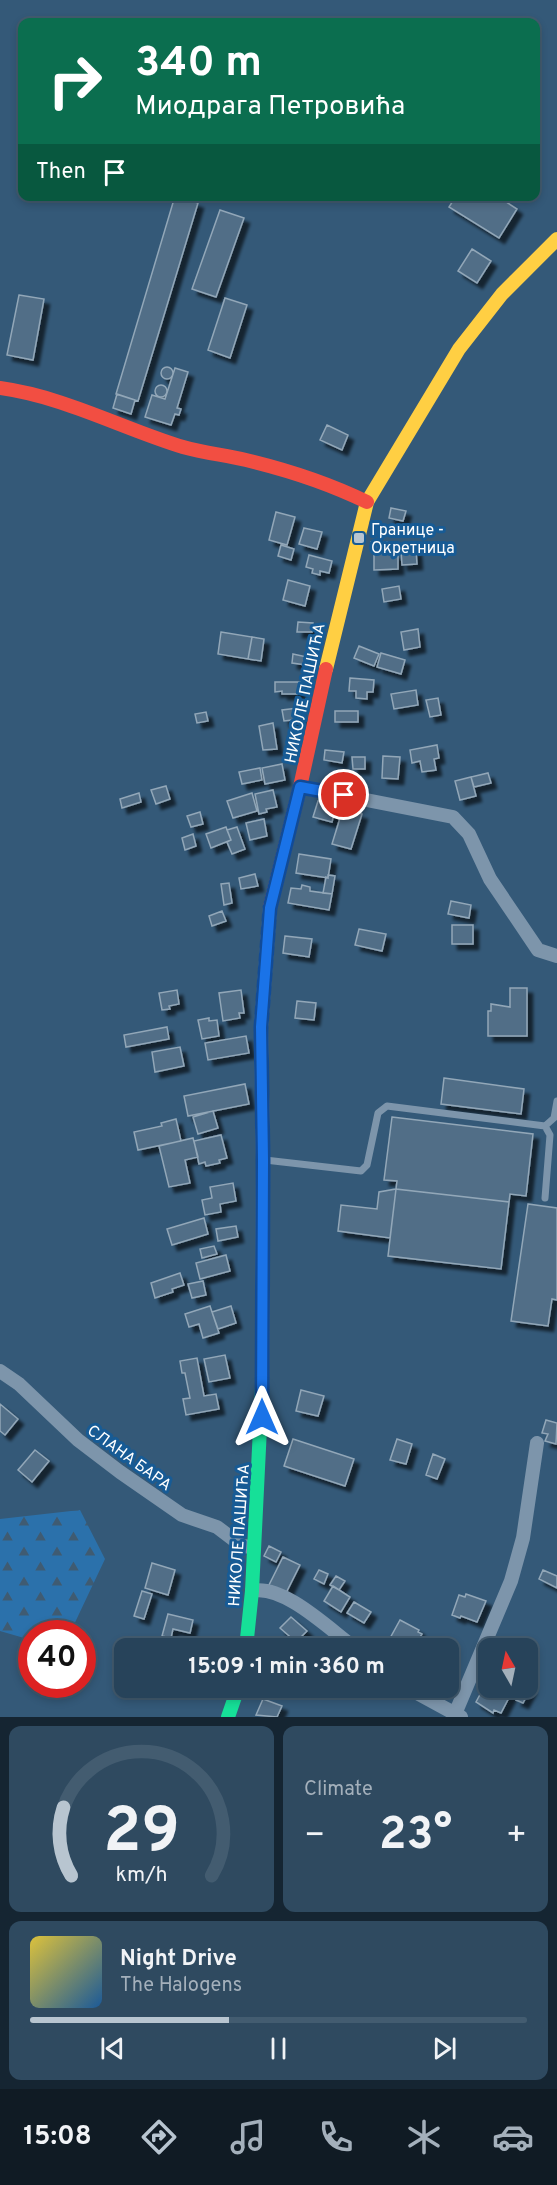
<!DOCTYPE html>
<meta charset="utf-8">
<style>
:root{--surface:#27435a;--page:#2f4a60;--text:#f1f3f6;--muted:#a4b0bb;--line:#435c70;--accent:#b8c5d0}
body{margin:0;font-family:Overpass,sans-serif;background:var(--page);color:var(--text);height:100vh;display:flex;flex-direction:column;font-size:22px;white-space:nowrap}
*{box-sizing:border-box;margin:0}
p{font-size:20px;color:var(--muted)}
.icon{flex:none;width:33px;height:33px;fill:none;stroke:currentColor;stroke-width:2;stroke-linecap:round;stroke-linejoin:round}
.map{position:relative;height:1717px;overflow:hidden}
.drawer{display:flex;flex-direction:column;gap:9px;padding:9px;background:#152532;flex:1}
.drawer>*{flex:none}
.top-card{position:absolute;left:18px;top:18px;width:522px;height:183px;border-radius:12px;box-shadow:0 3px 9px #0003,0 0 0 2px var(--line);background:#0b6e4f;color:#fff;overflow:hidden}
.needle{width:39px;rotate:351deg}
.tools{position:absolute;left:478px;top:1638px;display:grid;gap:12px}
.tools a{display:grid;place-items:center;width:60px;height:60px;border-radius:12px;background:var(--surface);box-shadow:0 3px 9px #0003,0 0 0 2px var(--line);font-size:30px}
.speed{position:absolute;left:18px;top:1620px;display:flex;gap:12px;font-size:30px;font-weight:700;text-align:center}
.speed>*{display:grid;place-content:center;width:78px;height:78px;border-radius:50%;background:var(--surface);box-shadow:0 3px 9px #0003,0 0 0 2px var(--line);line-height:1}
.speed .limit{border:9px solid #d22;background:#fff;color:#111}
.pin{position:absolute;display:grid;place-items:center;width:51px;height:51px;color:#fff;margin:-26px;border:3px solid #fff;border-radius:50%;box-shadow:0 2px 6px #0007}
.me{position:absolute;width:66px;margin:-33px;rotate:0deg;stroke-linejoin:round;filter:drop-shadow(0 0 4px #0008)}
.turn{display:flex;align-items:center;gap:21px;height:126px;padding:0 18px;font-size:27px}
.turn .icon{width:78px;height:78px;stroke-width:2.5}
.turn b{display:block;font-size:42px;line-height:51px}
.then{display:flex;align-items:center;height:57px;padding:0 18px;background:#0003;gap:12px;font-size:22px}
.big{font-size:45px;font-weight:700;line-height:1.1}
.drawer .tile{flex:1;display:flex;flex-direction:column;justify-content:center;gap:9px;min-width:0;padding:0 21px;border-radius:12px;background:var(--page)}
.drawer .dial{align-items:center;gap:0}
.dial svg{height:156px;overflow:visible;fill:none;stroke:var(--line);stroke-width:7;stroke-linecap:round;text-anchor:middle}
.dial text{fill:var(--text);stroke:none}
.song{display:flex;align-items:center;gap:18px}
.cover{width:72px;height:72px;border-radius:9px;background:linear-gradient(135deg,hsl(50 70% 55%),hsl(210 70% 35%))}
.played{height:6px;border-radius:3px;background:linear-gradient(90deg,var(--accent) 40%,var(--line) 40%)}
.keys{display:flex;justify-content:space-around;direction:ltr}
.heat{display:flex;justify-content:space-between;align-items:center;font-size:33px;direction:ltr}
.drawer .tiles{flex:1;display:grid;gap:9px;grid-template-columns:1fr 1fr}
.tile:last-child{grid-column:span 2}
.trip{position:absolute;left:114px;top:1638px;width:345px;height:60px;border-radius:12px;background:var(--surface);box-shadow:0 3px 9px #0003,0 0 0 2px var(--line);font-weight:700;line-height:60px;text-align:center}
.tabs{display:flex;height:96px;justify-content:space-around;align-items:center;background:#101b24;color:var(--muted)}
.tabs .icon{width:42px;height:42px}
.tabs .on{color:var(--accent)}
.tabs b{font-size:27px;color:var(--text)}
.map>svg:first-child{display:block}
.forest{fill:url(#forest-firs)}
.building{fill:#516e87;stroke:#92a7b8;stroke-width:1.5;filter:url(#shadow)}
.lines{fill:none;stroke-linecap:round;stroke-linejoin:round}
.lane{stroke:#7d95ab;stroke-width:7}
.street{stroke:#7d95ab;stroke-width:14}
.fast{stroke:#16e098;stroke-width:14}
.slow{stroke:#ffcf43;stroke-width:14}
.jam{stroke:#f24e42;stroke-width:14}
.route-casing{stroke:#114b97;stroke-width:15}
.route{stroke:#1a73e8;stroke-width:10}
.poi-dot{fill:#b8c5d0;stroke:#175b95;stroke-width:2}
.labels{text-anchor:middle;stroke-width:6;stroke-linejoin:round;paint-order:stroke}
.poi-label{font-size:16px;fill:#fff;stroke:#175b95;text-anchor:start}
.street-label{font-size:16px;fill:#fff;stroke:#175b95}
</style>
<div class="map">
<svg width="557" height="1717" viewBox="0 0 557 1717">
<defs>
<pattern id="forest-firs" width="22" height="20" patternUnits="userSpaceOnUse" patternTransform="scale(1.5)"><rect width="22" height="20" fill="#2b71ab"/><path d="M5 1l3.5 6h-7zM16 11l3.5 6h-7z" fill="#3f5b72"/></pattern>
<filter id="shadow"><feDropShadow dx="5.5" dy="5.5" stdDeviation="1.5" flood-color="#0009"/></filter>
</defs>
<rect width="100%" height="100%" fill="#345978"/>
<path class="forest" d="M 80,1510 L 105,1559 L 70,1633 L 32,1634 L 31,1640 L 0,1631 L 0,1519 Z"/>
<path class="building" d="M 175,196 L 198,203 L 138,401 L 116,394 Z
M 456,196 L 497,196 L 517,209 L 499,238 L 449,207 Z
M 220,210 L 244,218 L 216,297 L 192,289 Z
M 472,249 L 491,261 L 477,283 L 458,271 Z
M 19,295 L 44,299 L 33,360 L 7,355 Z
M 225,298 L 247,305 L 230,358 L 208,350 Z
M161 373a6 6 0 1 1 12 0a6 6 0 1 1-12 0Z
M 175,368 L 188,372 L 177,408 L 181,409 L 179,415 L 175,414 L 171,425 L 145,417 L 152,395 L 165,399 Z
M155 391a6 6 0 1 1 12 0a6 6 0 1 1-12 0Z
M 117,394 L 135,400 L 131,414 L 113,408 Z
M 327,425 L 348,435 L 342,450 L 320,440 Z
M 391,508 L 406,511 L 403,521 L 389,518 Z
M 276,512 L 295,517 L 287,545 L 269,540 Z
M 304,528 L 322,532 L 317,549 L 299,544 Z
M 371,542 L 387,542 L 387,551 L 371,550 Z
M 281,545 L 294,549 L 291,560 L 278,556 Z
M 416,550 L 417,564 L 402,565 L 401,551 Z
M 374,554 L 398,554 L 398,569 L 374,570 Z
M 309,555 L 332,561 L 329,573 L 320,571 L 320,575 L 312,573 L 313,569 L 306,567 Z
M 288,580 L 310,586 L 305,606 L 283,600 Z
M 399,586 L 401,599 L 384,602 L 382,589 Z
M 298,622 L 313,623 L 312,632 L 297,632 Z
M 418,629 L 420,647 L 404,650 L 401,632 Z
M 221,632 L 252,637 L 248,659 L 218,654 Z
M 252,637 L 264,639 L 261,661 L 248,659 Z
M 359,646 L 379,654 L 374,666 L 354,658 Z
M 381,653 L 405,660 L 401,674 L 377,667 Z
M 293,654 L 307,657 L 306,665 L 292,663 Z
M 350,678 L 374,680 L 373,692 L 367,692 L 367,699 L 356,698 L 356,691 L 349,691 Z
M 275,682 L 300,682 L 300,694 L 282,694 L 282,691 L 275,692 Z
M 416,690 L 418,705 L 394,709 L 391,694 Z
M 438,698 L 441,715 L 430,717 L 426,700 Z
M 298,708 L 300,719 L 284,721 L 282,710 Z
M 335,711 L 358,711 L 358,722 L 335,722 Z
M 206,712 L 208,721 L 197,723 L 195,714 Z
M 273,723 L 277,749 L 263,750 L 259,726 Z
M 437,745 L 439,758 L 434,759 L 436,770 L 422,772 L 420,761 L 412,763 L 410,750 Z
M 325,750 L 344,752 L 342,763 L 324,760 Z
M 383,756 L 400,757 L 398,779 L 382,778 Z
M 352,757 L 365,757 L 365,769 L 353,769 Z
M 282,764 L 285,780 L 265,784 L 262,768 Z
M 260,768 L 262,780 L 242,784 L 239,772 Z
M 488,773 L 491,783 L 474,787 L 471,777 Z
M 471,777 L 476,796 L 460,800 L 455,781 Z
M 166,786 L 170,799 L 156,804 L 151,790 Z
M 273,790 L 277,807 L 266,809 L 267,812 L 259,814 L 255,794 Z
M 139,793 L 141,802 L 122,808 L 120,799 Z
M 252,793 L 257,811 L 233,818 L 227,801 Z
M 318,801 L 336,806 L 332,822 L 313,817 Z
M 347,810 L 362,814 L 351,849 L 332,844 L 340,818 L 344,819 Z
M 200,812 L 203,824 L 191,827 L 187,816 Z
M 264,819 L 267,836 L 250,840 L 246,823 Z
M 226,827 L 231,840 L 211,848 L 206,834 Z
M 237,827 L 245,849 L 232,854 L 227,842 L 231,840 L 227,830 Z
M 193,834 L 196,846 L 185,850 L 182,838 Z
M 299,854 L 331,859 L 328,878 L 296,873 Z
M 255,874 L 258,886 L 241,889 L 239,878 Z
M 328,875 L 335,876 L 332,894 L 323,893 L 326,877 L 328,878 Z
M 229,883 L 232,903 L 224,905 L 221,884 Z
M 302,885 L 310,887 L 310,891 L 332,894 L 329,910 L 288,903 L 291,888 L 301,889 Z
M 451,901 L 471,905 L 469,918 L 448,914 Z
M 222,911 L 226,921 L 212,926 L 209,916 Z
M 452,925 L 473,925 L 473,944 L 452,944 Z
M 359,929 L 386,934 L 382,951 L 355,945 Z
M 285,936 L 312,939 L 309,957 L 283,953 Z
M 510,988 L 527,988 L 527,1036 L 488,1036 L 488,1011 L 491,1011 L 491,1004 L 510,1007 Z
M 177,990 L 179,1004 L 169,1006 L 170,1009 L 162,1010 L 159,993 Z
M 241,990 L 244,1013 L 239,1013 L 240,1018 L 223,1021 L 219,993 Z
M 297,1001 L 316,1003 L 314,1020 L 295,1018 Z
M 209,1018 L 209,1021 L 217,1020 L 219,1036 L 202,1039 L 198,1020 Z
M 167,1027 L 169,1039 L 126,1047 L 124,1035 Z
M 246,1036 L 249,1053 L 208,1060 L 205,1043 Z
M 180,1047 L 184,1066 L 155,1072 L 152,1052 Z
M 444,1078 L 524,1089 L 521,1114 L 441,1104 Z
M 245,1084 L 249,1104 L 188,1116 L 184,1096 Z
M 213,1111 L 218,1128 L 198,1134 L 193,1117 Z
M 392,1117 L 533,1134 L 526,1196 L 510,1194 L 509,1202 L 396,1189 L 397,1181 L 384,1180 Z
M 176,1119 L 181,1141 L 138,1150 L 134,1132 L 162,1126 L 161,1123 Z
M 221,1135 L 227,1158 L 219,1160 L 220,1163 L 206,1166 L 205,1162 L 199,1164 L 194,1141 Z
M 193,1138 L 198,1157 L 185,1160 L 190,1183 L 169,1187 L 159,1146 Z
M 233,1183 L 236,1201 L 220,1204 L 221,1212 L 205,1215 L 202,1200 L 212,1198 L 210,1187 Z
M 396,1189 L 390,1238 L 338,1231 L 341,1205 L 377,1209 L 379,1192 Z
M 396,1189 L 509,1202 L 501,1269 L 388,1256 Z
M 528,1204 L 557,1208 L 557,1300 L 552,1299 L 548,1326 L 511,1321 Z
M 204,1218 L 208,1234 L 172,1245 L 167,1229 Z
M 236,1226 L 238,1237 L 218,1241 L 216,1229 Z
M 214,1246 L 217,1254 L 202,1258 L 200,1249 Z
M 226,1255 L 230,1271 L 200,1279 L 196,1263 Z
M 180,1273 L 184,1285 L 172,1289 L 173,1292 L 155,1298 L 151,1283 Z
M 203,1281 L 206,1295 L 192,1298 L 188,1284 Z
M 210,1306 L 219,1333 L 203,1338 L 199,1324 L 189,1327 L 185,1314 Z
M 231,1306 L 236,1323 L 218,1329 L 212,1312 Z
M 225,1355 L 230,1378 L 209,1382 L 204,1359 Z
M 197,1358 L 204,1396 L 216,1394 L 219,1409 L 186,1415 L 183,1399 L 190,1398 L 185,1373 L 182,1373 L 180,1361 Z
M 301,1390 L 324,1396 L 318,1416 L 296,1411 Z
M 0,1404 L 18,1419 L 5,1435 L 0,1431 Z
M 546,1420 L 557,1423 L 556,1444 L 545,1441 L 548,1434 L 542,1433 Z
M 293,1439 L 354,1459 L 345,1486 L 284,1466 Z
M 397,1439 L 412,1444 L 406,1464 L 390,1460 Z
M 35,1450 L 49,1461 L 32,1482 L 18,1470 Z
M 433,1454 L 445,1459 L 437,1479 L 426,1475 Z
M 269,1546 L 281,1552 L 276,1562 L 264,1556 Z
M 283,1557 L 300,1565 L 286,1593 L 269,1585 Z
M 152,1563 L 175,1570 L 168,1595 L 145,1588 Z
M 319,1570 L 328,1574 L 324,1584 L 314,1579 Z
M 543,1570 L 557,1576 L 557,1588 L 539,1579 Z
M 336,1576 L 345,1581 L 339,1590 L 330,1585 Z
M 333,1586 L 350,1597 L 341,1612 L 324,1601 Z
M 142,1591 L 152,1594 L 144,1619 L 134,1616 Z
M 466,1594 L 486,1601 L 477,1622 L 461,1616 L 460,1618 L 452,1615 L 459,1595 L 465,1597 Z
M 354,1602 L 371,1612 L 364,1623 L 347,1613 Z
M 168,1614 L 193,1620 L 190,1633 L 173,1629 L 171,1638 L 162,1636 Z
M 291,1617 L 307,1631 L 296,1642 L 280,1628 Z
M 400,1620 L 419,1630 L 418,1632 L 422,1634 L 413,1648 L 395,1648 L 392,1647 L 395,1644 L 389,1640 Z
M 306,1638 L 319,1648 L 298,1648 Z
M 489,1678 L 489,1688 L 514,1688 L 501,1713 L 494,1710 L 493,1713 L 476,1702 Z
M 528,1687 L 531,1688 L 523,1703 L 516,1700 L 522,1688 Z
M 263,1699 L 282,1706 L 277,1717 L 256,1715 Z"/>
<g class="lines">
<path class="lane" d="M 545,1126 L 554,1118 L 557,1101
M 265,1160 L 361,1171 L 367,1165 L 378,1113 L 387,1106 L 545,1126 L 550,1135 L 545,1198"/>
<path class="street" d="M 300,787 L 453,817 L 469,834 L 490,879 L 538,950 L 557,956
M 0,1371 L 19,1384 L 78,1440 L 120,1472 L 182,1515 L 217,1527 L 242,1546 L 253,1547
M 252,1591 C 284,1584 330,1630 355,1648
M 408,1688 L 461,1717
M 455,1714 L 511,1581 L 523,1538 L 537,1443"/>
<path class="fast" d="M 246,1648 L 252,1591 L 262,1387
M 228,1717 L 238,1688"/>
<path class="slow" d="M 326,669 L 367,502 L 459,349 L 502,294 L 557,239
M 262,1387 L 263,1159 L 261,1027 L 270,907"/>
<path class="jam" d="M 0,388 C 65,397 121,428 183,447 C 204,453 225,455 246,460 C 288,470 328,483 367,502
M 270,907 L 300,787 L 326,669"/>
</g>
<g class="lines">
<defs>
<path id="route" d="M 262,1417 L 263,1160 L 261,1027 L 270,908 L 300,787 L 344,795"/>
</defs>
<use href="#route" class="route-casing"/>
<use href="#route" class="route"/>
</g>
<rect class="poi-dot" x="353" y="532" width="12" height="12" rx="3"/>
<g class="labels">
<g class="poi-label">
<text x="371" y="535">Границе -<tspan x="371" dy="18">Окретница</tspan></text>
</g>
<g class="street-label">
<text transform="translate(304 693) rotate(-78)" y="6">НИКОЛЕ ПАШИЋА</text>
<text transform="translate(130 1457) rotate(36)" y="6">СЛАНА БАРА</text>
<text transform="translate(238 1535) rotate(-86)" y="6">НИКОЛЕ ПАШИЋА</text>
</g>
</g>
</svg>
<div class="tools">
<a><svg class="needle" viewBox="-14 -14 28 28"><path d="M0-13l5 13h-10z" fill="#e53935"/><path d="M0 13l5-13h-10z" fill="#a4b0bb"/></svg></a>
</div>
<div class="speed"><div class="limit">40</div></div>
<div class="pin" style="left:344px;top:795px;background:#d93025"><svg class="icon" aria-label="arrive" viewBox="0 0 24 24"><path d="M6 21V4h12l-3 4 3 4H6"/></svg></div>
<svg class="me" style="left:262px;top:1417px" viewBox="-20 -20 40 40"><path d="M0-17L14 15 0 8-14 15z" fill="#1a73e8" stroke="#fff" stroke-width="4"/></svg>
<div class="trip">15:09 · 1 min · 360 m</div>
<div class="top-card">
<div class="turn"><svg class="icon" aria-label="right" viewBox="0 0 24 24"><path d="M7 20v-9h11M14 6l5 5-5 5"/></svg><div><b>340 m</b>Миодрага Петровића</div></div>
<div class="then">Then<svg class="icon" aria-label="arrive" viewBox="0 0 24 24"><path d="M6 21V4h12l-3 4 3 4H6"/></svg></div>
</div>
</div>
<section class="drawer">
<div class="tiles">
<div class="tile dial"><svg viewBox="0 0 100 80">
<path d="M14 69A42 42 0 1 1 86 69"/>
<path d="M14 69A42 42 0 0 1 10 34" stroke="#b8c5d0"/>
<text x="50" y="56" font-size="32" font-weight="700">29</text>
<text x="50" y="72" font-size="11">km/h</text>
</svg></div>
<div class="tile"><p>Climate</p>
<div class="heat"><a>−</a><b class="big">23°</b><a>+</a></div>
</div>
<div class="tile">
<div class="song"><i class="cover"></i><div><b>Night Drive</b><p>The Halogens</p></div></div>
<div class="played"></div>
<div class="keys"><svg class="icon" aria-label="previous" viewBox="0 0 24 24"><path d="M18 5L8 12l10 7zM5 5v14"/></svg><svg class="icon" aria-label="pause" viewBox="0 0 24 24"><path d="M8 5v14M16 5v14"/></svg><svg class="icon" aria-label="next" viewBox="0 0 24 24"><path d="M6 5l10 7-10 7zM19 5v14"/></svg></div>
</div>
</div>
</section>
<nav class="tabs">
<b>15:08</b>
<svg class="icon on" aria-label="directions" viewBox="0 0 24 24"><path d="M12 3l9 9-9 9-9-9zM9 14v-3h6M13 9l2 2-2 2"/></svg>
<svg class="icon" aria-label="music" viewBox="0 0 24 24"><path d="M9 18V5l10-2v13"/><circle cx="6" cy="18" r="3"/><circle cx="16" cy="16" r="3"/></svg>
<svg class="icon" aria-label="phone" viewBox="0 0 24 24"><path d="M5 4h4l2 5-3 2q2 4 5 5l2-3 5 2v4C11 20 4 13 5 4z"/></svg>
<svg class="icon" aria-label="climate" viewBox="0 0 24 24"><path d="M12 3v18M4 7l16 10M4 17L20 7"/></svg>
<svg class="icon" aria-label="car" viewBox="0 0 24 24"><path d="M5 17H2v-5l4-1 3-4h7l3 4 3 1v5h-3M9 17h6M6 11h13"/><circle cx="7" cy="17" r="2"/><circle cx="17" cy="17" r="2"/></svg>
</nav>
